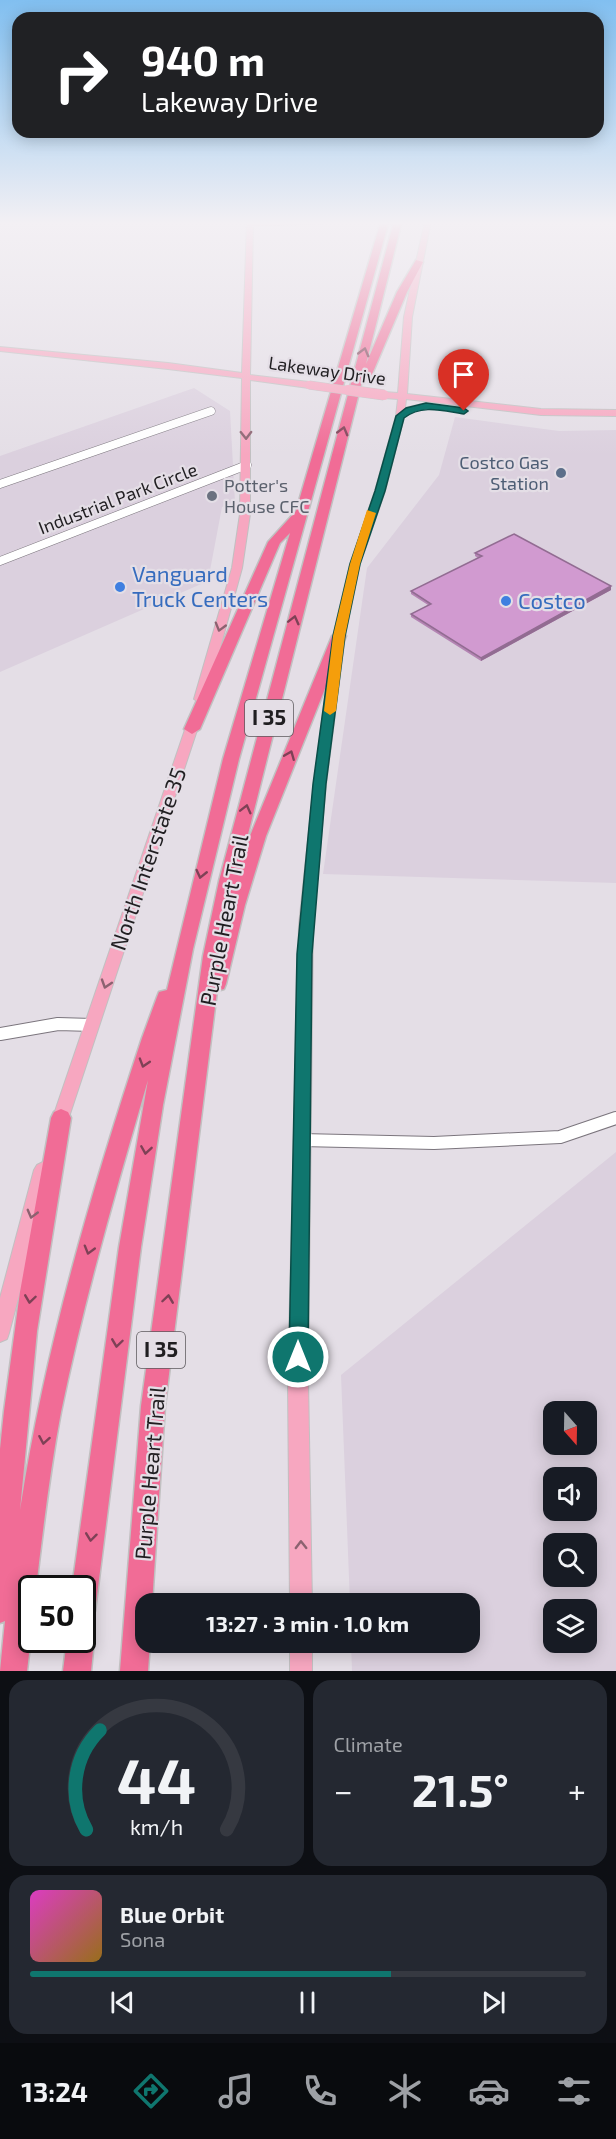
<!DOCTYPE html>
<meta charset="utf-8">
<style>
:root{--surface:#171b24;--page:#242831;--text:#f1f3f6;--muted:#9ea1a6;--line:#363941;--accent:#0f766e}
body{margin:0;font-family:"Exo 2",sans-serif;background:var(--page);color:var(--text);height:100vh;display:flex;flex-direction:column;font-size:22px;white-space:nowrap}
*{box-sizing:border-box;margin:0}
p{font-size:20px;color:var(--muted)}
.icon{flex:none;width:33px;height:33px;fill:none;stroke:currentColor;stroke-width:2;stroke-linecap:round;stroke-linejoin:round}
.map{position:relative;height:1671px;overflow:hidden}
.details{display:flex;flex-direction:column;gap:9px;padding:9px;background:#0d0f14;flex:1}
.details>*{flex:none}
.hud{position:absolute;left:12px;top:12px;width:592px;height:126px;border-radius:18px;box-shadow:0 3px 15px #0003;background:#202124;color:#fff;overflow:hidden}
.needle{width:39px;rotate:160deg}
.controls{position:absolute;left:543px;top:1401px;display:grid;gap:12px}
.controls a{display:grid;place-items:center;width:54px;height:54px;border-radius:12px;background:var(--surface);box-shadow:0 3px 15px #0003;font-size:30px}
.speed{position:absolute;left:18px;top:1575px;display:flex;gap:12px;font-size:30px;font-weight:700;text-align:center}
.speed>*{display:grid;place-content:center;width:78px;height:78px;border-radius:50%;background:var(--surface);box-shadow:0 3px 15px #0003;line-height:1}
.speed .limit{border:3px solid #111;border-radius:9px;background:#fff;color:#111}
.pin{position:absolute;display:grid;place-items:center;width:51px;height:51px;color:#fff;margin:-62px -26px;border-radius:50% 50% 50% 0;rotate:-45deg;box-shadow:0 0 6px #0007}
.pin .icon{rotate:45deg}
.me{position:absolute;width:66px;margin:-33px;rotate:0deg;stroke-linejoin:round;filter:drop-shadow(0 0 4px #0008)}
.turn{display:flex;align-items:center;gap:21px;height:126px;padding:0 30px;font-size:27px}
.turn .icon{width:78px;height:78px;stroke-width:2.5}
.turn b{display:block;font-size:42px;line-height:51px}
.big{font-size:45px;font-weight:700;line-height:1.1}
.details .tile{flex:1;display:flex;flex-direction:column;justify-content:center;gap:9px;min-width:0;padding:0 21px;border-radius:18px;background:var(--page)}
.details .dial{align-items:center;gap:0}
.dial svg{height:156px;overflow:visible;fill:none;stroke:var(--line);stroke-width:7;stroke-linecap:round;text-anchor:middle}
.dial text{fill:var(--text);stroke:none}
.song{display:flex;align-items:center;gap:18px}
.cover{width:72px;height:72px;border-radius:9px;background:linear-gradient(135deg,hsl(310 70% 55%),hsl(40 70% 35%))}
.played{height:6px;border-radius:3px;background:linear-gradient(90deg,var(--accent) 65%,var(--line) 65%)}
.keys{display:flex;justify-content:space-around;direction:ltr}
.heat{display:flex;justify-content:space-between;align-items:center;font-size:33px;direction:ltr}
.details .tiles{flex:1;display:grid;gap:9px;grid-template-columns:1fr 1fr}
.tile:last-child{grid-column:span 2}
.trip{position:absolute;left:135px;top:1593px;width:345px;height:60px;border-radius:18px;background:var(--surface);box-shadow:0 3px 15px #0003;font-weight:700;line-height:60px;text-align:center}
.tabs{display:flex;height:96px;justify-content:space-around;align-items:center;background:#090b0e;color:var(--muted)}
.tabs .icon{width:42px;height:42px}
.tabs .current{color:var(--accent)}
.tabs b{font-size:27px;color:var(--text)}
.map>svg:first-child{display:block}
.built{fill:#dbd0de;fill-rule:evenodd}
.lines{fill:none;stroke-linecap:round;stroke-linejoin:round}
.minor-far1-casing{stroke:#7b757d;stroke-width:9}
.minor-casing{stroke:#7b757d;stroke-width:14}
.major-casing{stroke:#c1c0c1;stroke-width:2}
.highway-casing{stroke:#c1c0c1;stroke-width:3}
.minor-far1{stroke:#fff;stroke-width:8}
.minor{stroke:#fff;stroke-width:12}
.major{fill:#f7a7c0;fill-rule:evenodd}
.highway{fill:#f16c96;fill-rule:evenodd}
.major-bridge-far1-casing{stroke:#c1c0c1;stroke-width:9;stroke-linecap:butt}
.major-bridge-casing{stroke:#c1c0c1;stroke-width:11;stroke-linecap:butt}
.major-bridge-far1{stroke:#f7a7c0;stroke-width:8}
.major-bridge{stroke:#f7a7c0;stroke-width:10}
.wall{fill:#b484b3}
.shaded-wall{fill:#926c92}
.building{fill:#d19ad0;stroke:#926c92;stroke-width:1.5}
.oneway{stroke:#7e4156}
.oneway2{stroke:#8c6270}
.route{fill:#0f766e;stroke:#0a4d48;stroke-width:1.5}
.slow{fill:#f59e0b}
.service-dot{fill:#5c6f8a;stroke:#e4dee6;stroke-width:2}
.worship-dot{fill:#6b7280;stroke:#e4dee6;stroke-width:2}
.shop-dot{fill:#3f7fe0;stroke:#e4dee6;stroke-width:2}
.labels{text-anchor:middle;stroke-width:4.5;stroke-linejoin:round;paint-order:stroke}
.far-street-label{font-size:18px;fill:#201e21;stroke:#e4dee6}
.far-service-label{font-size:18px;fill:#4e5e75;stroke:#e4dee6;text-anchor:end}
.far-worship-label{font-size:18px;fill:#5b616d;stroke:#e4dee6;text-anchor:start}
.shield{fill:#e4dee6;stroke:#5b585c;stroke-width:1.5}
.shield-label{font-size:21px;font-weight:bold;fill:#201e21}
.shop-label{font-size:22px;fill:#366cbe;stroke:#e4dee6;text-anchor:start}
.street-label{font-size:22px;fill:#201e21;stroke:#e4dee6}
</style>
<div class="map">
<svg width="616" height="1671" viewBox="0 0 616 1671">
<rect width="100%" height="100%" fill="#e4dee6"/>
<path class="built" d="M 194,388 L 230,411 L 235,502 L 222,507 L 208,581 L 0,672 L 0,456 Z
M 455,417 L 559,431 L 616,430 L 616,883 L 323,874 L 367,568 L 439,475 Z
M 616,1152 L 616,1671 L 352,1671 L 351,1643 L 470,1642 L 470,1604 L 350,1603 L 341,1375 ZM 554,1412 L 586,1412 L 586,1444 L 554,1444 ZM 554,1478 L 586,1478 L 586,1510 L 554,1510 ZM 554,1544 L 586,1544 L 586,1576 L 554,1576 ZM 554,1610 L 586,1610 L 586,1642 L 554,1642 Z"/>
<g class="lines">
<defs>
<path id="minor-far1" d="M 0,484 L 211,411
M 0,561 L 247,465"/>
<path id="minor" d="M 0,1034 L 58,1024 L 92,1025
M 301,1140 L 434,1143 L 560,1137 L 616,1118"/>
<path id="major" d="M 247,221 L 335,221 L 332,223 L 253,226 L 250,375 L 309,382 L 313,385 L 309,388 L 250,380 L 250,514 L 242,568 L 206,699 L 200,703 L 194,699 L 232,568 L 240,514 L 242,378 L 168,369 L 0,351 L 0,347 L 168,363 L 242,373 Z
M 425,221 L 431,221 L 412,317 L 407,394 L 541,409 L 616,410 L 616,416 L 541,415 L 406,399 L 405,408 L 426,403 L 430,406 L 412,412 L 404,417 L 385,491 L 360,564 L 345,636 L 326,784 L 313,925 L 308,1380 L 312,1604 L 290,1604 L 288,1380 L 299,925 L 314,784 L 333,636 L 350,564 L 375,491 L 396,416 L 398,399 L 384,398 L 380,395 L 384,392 L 398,393 L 404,317 Z
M 195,714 L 201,718 L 66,1126 L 64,1131 L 58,1133 L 52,1131 L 50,1126 L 189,718 Z
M 43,1162 L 49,1165 L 52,1170 L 9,1333 L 7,1339 L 0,1342 L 0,1298 L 34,1170 L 37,1165 Z
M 290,1642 L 312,1642 L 312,1671 L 290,1671 Z"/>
<path id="highway" d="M 381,221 L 389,221 L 239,759 L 193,949 L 163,1105 L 141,1247 L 95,1611 L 91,1620 L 82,1624 L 82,1588 L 72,1588 L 119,1247 L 148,1080 C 116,1189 84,1300 61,1412 C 50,1470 43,1529 36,1588 L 32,1588 L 32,1628 L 27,1671 L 0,1671 L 5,1621 L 0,1623 L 0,1449 L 4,1411 L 20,1292 L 51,1118 L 54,1112 L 61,1109 L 68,1112 L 71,1118 L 37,1331 L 20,1510 C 45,1349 91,1192 142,1038 L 157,997 L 159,992 L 167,990 L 223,759 L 290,533 L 280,543 L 200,729 L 192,734 L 184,729 L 268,542 L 296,511 Z
M 394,221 L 402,221 L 366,364 L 397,292 L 416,260 L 423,262 L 407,292 L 370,379 L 362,381 L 241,862 L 250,836 L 332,636 L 339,632 L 344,633 L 346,636 L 266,836 L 245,905 L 226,984 L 224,989 L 217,991 L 165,1406 L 152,1604 L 146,1604 L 146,1642 L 150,1642 L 148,1671 L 120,1671 L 141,1406 L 203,956 L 219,881 Z
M 82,1627 L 90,1630 L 94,1640 L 91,1671 L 63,1671 L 67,1640 L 82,1640 Z"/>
</defs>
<use href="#minor-far1" class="minor-far1-casing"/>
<use href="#minor" class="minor-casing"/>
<use href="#major" class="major-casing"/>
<use href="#highway" class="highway-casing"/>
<use href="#minor-far1" class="minor-far1"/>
<use href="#minor" class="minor"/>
<use href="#major" class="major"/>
<use href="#highway" class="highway"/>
<defs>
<path id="major-bridge-far1" d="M 309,385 L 359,392"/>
<path id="major-bridge" d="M 348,390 L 384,395"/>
</defs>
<use href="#major-bridge-far1" class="major-bridge-far1-casing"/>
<use href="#major-bridge" class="major-bridge-casing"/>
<use href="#major-bridge-far1" class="major-bridge-far1"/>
<use href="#major-bridge" class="major-bridge"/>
</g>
<path class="wall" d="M 475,553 L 611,586 L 611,590 L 481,661 L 411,617 L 411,614 L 428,605 L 411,594 L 411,591 L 478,558 L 475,556 Z"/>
<path class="shaded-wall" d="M 611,586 L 611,590 L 481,661 L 481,658 Z"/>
<path class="building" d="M 514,534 L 611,586 L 481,658 L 411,614 L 431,604 L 411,591 L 482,556 L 475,553 Z"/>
<defs><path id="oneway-chevron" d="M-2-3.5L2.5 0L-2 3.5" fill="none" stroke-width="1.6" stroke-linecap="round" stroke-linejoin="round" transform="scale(1.5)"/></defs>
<g class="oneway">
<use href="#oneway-chevron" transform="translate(364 352) rotate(-75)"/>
<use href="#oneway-chevron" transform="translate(343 431) rotate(-75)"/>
<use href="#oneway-chevron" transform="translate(294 620) rotate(-76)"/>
<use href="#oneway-chevron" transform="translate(290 755) rotate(-68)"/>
<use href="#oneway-chevron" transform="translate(246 809) rotate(-76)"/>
<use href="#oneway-chevron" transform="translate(201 874) rotate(103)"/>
<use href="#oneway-chevron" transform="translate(144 1063) rotate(107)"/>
<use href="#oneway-chevron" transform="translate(146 1150) rotate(99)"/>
<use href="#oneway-chevron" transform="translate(89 1250) rotate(106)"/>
<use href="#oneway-chevron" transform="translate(30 1299) rotate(98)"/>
<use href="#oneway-chevron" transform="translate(168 1299) rotate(-82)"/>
<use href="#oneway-chevron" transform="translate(117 1343) rotate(98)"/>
<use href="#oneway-chevron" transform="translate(44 1440) rotate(100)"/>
<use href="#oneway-chevron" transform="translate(91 1537) rotate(97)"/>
</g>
<g class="oneway2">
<use href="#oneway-chevron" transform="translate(246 435) rotate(89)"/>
<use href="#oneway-chevron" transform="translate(220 627) rotate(106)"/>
<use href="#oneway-chevron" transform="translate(106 984) rotate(108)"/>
<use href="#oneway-chevron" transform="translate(32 1214) rotate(105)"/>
<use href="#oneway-chevron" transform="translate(301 1545) rotate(-91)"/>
</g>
<linearGradient id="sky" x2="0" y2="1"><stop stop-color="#81bff0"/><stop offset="0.49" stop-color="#f3f0f4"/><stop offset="1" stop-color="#f3f0f4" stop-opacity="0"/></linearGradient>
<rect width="616" height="455" fill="url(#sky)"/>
<path class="route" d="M 426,403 L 464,408 L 468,411 L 464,414 C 443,411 422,404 404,418 L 385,491 L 360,564 L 345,636 L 326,784 L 312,954 L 308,1357 L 305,1364 L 298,1367 L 292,1364 L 289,1357 L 297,954 L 313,784 L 333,636 L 350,564 L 375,491 L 396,416 L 406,408 Z"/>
<path class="slow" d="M 367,510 L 376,513 L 360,564 L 345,636 L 336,711 L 330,715 L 324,711 L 333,636 L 350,564 Z"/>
<circle class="service-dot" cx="561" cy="473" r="6"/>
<circle class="worship-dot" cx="212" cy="496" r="6"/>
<g class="shop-dot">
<circle cx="120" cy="587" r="6"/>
<circle cx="506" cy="601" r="6"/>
</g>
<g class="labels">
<g class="far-street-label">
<text transform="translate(327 371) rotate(8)" y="6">Lakeway Drive</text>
<text transform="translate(118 499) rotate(-21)" y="6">Industrial Park Circle</text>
</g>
<g class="far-service-label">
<text x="549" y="469">Costco Gas<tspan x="549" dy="21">Station</tspan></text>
</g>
<g class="far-worship-label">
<text x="224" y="492">Potter's<tspan x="224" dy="21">House CFC</tspan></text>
</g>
<g class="shield">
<rect x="245" y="700" width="48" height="36" rx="4.5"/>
<rect x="137" y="1332" width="48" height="36" rx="4.5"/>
</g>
<g class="shield-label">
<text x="269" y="725">I 35</text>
<text x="161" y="1357">I 35</text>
</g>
<g class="shop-label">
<text x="132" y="582">Vanguard<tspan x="132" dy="25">Truck Centers</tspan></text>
<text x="518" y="609">Costco</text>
</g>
<g class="street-label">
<text transform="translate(148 859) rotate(-71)" y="8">North Interstate 35</text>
<text transform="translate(224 920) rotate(-79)" y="8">Purple Heart Trail</text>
<text transform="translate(150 1473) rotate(-85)" y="8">Purple Heart Trail</text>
</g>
</g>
</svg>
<div class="controls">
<a><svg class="needle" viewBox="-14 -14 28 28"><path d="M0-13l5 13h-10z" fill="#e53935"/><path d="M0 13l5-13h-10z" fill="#9ea1a6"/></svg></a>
<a><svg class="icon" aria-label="sound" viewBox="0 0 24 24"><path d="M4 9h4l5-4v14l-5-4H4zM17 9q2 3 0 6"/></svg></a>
<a><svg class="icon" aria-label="search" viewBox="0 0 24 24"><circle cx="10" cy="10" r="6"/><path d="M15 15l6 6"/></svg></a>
<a><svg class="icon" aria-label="layers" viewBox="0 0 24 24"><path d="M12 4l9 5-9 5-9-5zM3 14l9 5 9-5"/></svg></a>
</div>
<div class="speed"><div class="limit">50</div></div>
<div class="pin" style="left:464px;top:411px;background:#d93025"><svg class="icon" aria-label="arrive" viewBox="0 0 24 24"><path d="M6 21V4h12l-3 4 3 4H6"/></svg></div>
<svg class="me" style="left:298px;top:1357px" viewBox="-20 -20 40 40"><circle r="17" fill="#0f766e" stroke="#fff" stroke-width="3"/><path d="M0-11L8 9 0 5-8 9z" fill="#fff"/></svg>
<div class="trip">13:27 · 3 min · 1.0 km</div>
<div class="hud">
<div class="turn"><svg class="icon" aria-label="right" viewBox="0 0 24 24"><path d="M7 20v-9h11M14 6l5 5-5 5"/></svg><div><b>940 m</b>Lakeway Drive</div></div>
</div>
</div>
<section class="details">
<div class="tiles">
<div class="tile dial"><svg viewBox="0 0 100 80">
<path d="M14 69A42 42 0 1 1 86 69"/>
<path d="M14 69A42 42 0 0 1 21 18" stroke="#0f766e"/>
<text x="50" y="56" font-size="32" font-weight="700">44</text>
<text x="50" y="72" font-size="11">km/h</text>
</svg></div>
<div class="tile"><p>Climate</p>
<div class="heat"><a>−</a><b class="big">21.5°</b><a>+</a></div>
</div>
<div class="tile">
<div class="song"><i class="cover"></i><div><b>Blue Orbit</b><p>Sona</p></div></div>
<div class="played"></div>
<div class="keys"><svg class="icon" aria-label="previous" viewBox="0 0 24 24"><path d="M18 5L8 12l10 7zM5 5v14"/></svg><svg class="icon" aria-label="pause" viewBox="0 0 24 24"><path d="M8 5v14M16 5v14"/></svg><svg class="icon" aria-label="next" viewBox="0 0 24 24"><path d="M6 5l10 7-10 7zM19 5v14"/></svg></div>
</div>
</div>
</section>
<nav class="tabs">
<b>13:24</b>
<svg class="icon current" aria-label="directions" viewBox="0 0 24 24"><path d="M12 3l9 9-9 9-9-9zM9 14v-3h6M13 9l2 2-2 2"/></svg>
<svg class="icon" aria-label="music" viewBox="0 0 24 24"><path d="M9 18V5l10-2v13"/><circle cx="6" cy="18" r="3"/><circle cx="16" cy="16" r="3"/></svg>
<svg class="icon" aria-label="phone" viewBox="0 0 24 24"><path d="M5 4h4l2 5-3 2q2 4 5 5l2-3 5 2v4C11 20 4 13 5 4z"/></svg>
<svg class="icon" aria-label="climate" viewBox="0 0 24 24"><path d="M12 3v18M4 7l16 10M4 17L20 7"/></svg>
<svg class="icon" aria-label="car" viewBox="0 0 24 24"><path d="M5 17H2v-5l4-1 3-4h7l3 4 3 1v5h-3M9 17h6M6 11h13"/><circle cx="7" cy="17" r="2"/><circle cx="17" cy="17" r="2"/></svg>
<svg class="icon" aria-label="filters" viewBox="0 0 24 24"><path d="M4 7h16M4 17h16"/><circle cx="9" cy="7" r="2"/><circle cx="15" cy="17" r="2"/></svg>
</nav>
